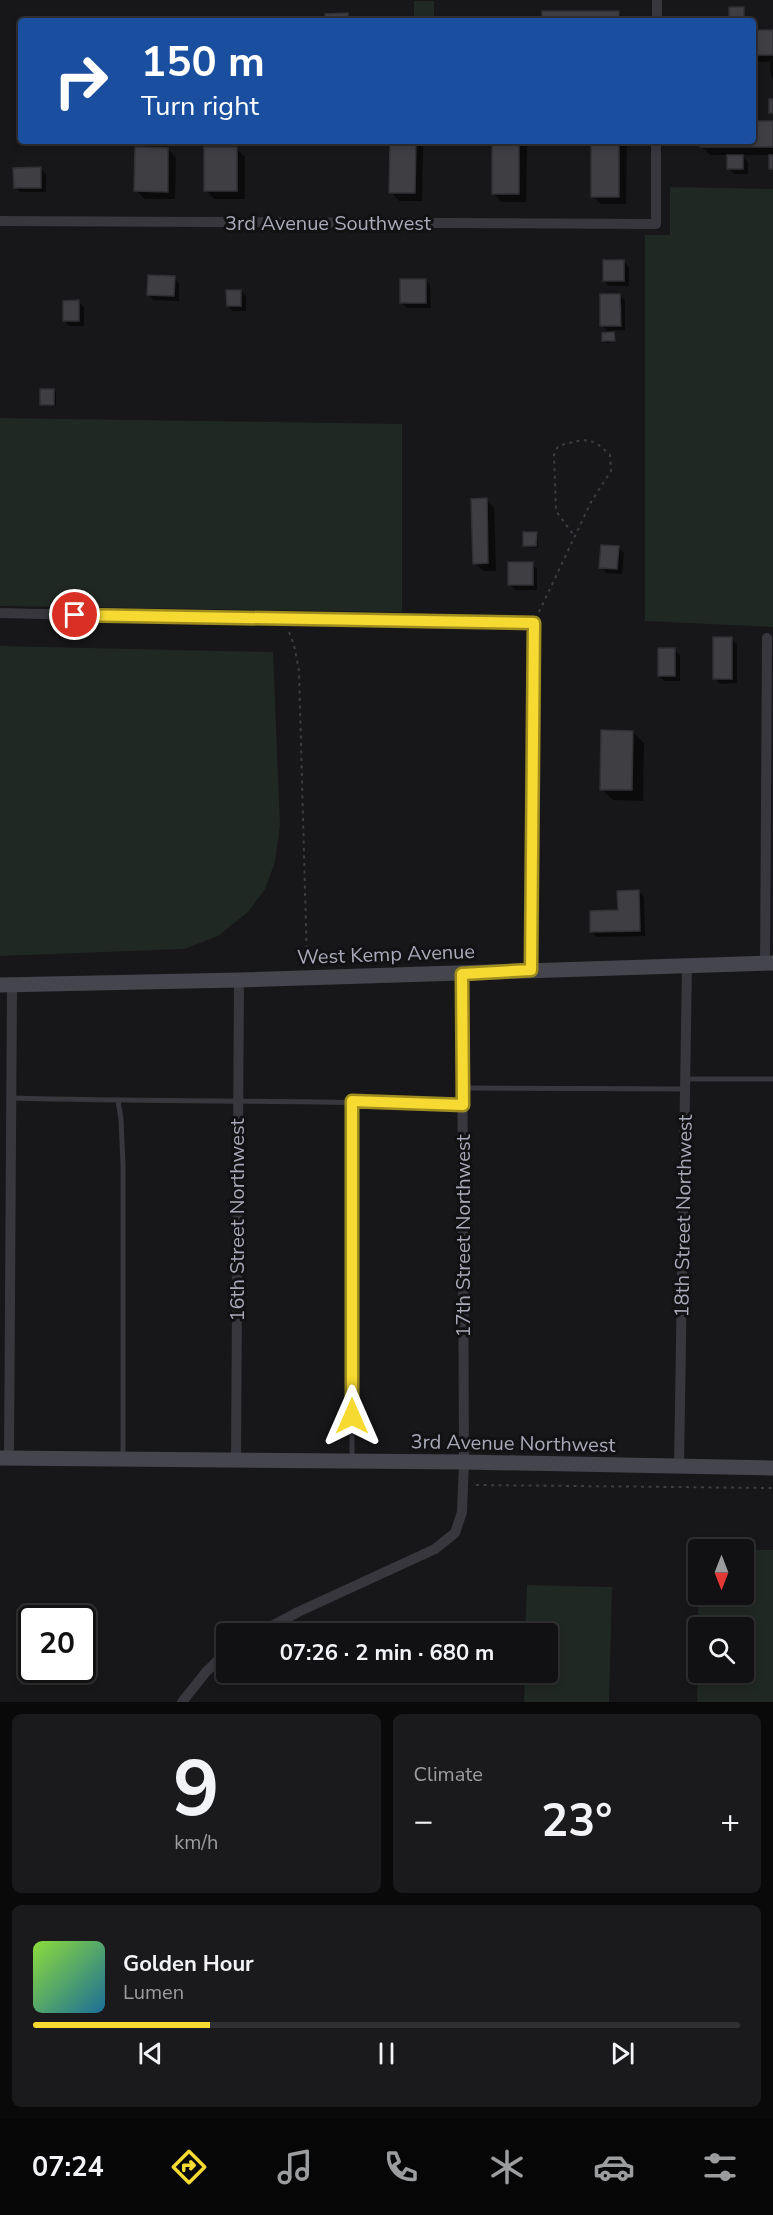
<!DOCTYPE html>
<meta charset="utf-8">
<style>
:root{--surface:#111012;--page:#1a191b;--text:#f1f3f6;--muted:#9c9d9f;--line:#303032;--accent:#f6d931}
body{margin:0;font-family:"Nunito Sans",sans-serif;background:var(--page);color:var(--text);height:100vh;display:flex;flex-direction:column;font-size:22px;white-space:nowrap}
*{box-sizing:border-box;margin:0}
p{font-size:20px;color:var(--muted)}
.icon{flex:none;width:33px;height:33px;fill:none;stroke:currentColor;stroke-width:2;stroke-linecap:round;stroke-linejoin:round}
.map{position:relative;height:1702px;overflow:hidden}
.side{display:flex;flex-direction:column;gap:12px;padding:12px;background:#09090a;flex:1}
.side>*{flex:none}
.hud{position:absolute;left:18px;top:18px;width:738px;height:126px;border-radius:6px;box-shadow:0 3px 9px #0003,0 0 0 2px var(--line);background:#1a4fa0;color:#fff;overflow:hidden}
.needle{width:39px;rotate:180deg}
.buttons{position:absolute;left:688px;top:1539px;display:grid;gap:12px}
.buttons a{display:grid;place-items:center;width:66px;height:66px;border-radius:6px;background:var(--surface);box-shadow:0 3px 9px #0003,0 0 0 2px var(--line);font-size:30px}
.speed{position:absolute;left:18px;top:1605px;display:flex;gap:12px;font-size:30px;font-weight:700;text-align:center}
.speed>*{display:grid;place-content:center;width:78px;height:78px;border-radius:50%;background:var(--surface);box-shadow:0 3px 9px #0003,0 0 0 2px var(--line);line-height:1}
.speed .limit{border:3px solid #111;border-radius:9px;background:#fff;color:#111}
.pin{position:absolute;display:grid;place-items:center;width:51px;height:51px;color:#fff;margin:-26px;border:3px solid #fff;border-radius:50%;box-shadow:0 2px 6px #0007}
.me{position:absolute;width:66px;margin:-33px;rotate:0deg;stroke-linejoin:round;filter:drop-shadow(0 0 4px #0008)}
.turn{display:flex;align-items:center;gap:21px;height:126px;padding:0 24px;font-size:27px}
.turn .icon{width:78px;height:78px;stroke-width:2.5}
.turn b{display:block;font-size:42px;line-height:51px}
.big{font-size:45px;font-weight:700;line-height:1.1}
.side .widget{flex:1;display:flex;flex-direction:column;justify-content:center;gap:9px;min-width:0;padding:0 21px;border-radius:9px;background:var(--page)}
.side .dial{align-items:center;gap:0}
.dial b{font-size:78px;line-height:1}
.song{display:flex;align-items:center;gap:18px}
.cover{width:72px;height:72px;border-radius:9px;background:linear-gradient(135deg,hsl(90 70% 55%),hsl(200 70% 35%))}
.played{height:6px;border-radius:3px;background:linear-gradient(90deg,var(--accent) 25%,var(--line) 25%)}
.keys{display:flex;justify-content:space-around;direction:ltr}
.heat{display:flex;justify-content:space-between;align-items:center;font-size:33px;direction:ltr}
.side .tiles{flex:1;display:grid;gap:12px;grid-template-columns:1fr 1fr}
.widget:last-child{grid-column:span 2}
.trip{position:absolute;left:216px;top:1623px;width:342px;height:60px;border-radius:6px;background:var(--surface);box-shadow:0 3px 9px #0003,0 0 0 2px var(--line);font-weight:700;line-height:60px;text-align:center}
.menu{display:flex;height:96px;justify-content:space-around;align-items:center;background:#070607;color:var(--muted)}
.menu .icon{width:42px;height:42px}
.menu .selected{color:var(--accent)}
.menu b{font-size:27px;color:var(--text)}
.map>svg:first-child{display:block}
.green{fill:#202823;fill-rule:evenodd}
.shadow{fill:#0007}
.building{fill:#3e3e43;stroke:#313034;stroke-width:1.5}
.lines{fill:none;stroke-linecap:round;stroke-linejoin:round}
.path{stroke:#3d3e44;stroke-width:2;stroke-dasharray:3 4.5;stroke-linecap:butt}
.lane{stroke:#37373d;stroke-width:5}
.street{stroke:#37373d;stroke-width:10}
.secondary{stroke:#45464d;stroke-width:15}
.route-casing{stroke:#a08d20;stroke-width:15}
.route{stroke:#f6d931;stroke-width:10}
.labels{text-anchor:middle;stroke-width:6;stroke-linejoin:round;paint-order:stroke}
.street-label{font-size:20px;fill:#a8aab9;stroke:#121113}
</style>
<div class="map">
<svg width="773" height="1702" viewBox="0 0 773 1702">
<rect width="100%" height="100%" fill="#171618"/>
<path class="green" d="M 414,1 L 434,1 L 434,21 L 414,21 Z
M 670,187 L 773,189 L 773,627 L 645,621 L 645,235 L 670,235 Z
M 0,418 L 402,424 L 402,612 L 0,606 Z
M 0,646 L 273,652 L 280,826 L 275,862 L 265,889 L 248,912 L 218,936 L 184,949 L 0,956 Z
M 699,1550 L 699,1594 L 744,1594 L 744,1550 L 773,1550 L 773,1702 L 697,1702 ZM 699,1628 L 744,1628 L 744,1672 L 699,1672 Z
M 527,1585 L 612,1587 L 609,1702 L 524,1702 L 525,1673 L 548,1672 L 548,1634 L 525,1633 Z"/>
<path class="shadow" d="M 618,12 L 627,21 L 544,21 Z
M 753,32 L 773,32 L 773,79 L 771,77 L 770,62 L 753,62 Z
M 753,122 L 773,122 L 773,171 L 770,168 L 770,155 L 741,155 L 748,162 L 748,174 L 734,174 L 729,169 L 729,155 L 710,155 L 702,147 L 702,141 L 753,141 Z
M 392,141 L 423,141 L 422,201 L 399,201 L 391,192 Z
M 494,141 L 527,141 L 526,202 L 501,202 L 493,193 Z
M 593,141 L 627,141 L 626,204 L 601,204 L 593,196 Z
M 168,149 L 176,158 L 175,199 L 144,199 L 136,190 Z
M 237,149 L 245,157 L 245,199 L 214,199 L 206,190 Z
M 41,169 L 46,174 L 46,192 L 20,192 L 15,187 Z
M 624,262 L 629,267 L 629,286 L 609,286 L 604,281 Z
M 174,278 L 179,283 L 179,301 L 154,300 L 149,295 Z
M 425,280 L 430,285 L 431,308 L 407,308 L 402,303 Z
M 241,291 L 246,296 L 246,311 L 233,311 L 228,306 Z
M 620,296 L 625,301 L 625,330 L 607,331 L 602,325 Z
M 79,302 L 84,307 L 84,326 L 69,326 L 64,320 Z
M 614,334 L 616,342 L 606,343 L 604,341 Z
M 53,390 L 56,393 L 56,406 L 44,406 L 42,404 Z
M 486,500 L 494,508 L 496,571 L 483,571 L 475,563 Z
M 536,534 L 538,536 L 538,548 L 526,547 L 524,545 Z
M 618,548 L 624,553 L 622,574 L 606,573 L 601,567 Z
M 532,564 L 537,569 L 537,590 L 515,590 L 510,584 Z
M 731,639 L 737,644 L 737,683 L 720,684 L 715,678 Z
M 674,650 L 680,655 L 680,681 L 664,681 L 659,676 Z
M 633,732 L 644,743 L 643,801 L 613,800 L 602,789 Z
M 639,892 L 644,897 L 645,936 L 597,937 L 592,932 L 619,912 Z"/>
<path class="building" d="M 729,7 L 744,7 L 744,21 L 729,21 Z
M 542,11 L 619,11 L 619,21 L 542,21 Z
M 348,13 L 348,21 L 325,21 L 325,14 Z
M 753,30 L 773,30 L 773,55 L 753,55 Z
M 769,99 L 773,99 L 773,113 L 769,113 Z
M 753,121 L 773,121 L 773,147 L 700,147 L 700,141 L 753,141 Z
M 390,141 L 416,141 L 415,193 L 389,193 Z
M 492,141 L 519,141 L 519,194 L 492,194 Z
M 591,141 L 619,141 L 619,197 L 591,197 Z
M 135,147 L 168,148 L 168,192 L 134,191 Z
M 204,147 L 237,147 L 237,191 L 204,191 Z
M 727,155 L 743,155 L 743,169 L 727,169 Z
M 769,155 L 773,155 L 773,169 L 769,169 Z
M 41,167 L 41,188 L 14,188 L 13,168 Z
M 603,260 L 624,260 L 624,281 L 603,281 Z
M 148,275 L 175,276 L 174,296 L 147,295 Z
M 400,279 L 426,279 L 426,303 L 400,303 Z
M 226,290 L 241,290 L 241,306 L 227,306 Z
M 600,294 L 620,294 L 621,326 L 600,326 Z
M 79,300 L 79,321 L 63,321 L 63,301 Z
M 614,332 L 615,341 L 602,341 L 602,333 Z
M 40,389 L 54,389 L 54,405 L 40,405 Z
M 487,498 L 488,563 L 473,564 L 471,499 Z
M 523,532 L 537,532 L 536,546 L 523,546 Z
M 601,545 L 619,546 L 617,569 L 599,568 Z
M 508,562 L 533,562 L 533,585 L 508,585 Z
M 713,637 L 732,637 L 732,679 L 713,679 Z
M 658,648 L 675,648 L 675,676 L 658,676 Z
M 601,730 L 633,731 L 632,790 L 600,790 Z
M 639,890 L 640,931 L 590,932 L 590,911 L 618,910 L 617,891 Z"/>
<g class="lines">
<path class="path" d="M 539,612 L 591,502 L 611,471 L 610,455 C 590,435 584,439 558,446 L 554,455 L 556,511 L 575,537
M 289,632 L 294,645 L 299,671 L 307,963
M 476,1485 L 773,1488"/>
<path class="lane" d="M 685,1079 L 773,1079
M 463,1088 L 685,1089
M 11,1098 C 162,1102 312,1100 463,1105
M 118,1101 L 121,1119 L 123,1164 L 123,1456
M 352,1101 L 352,1460"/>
<path class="street" d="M 657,21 L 657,0
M 0,221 L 656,224 L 656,141
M 0,613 L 284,620 L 534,623 L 531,970
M 765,963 L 767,638
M 9,1458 L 12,985
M 236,1461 L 239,980
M 679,1467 L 687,966
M 257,1634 L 298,1612 L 435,1549 L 455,1533 L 462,1512 L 464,1462 L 462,974
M 182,1702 L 206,1672 L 226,1652"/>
<path class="secondary" d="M 0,985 L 239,980 L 773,963
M 0,1458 L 464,1462 L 773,1468"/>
</g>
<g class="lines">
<defs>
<path id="route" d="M 75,615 L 534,623 L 531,970 L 462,974 L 463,1105 L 352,1101 L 352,1416"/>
</defs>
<use href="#route" class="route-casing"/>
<use href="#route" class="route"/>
</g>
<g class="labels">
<g class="street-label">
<text x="328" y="230">3rd Avenue Southwest</text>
<text transform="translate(386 954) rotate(-2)" y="7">West Kemp Avenue</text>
<text transform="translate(683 1216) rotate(-89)" y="7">18th Street Northwest</text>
<text transform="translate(237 1220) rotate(-90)" y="7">16th Street Northwest</text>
<text transform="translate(463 1236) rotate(-90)" y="7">17th Street Northwest</text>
<text transform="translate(513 1443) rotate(1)" y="7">3rd Avenue Northwest</text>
</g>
</g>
</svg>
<div class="buttons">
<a><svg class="needle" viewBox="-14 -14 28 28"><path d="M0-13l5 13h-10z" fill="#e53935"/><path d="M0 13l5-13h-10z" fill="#9c9d9f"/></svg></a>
<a><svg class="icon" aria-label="search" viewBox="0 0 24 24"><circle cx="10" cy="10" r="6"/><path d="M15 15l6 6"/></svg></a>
</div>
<div class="speed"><div class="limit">20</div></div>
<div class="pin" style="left:75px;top:615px;background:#d93025"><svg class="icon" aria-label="arrive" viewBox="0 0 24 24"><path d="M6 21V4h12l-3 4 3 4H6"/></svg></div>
<svg class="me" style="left:352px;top:1416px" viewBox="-20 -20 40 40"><path d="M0-17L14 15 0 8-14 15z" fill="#f6d931" stroke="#fff" stroke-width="4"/></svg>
<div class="trip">07:26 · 2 min · 680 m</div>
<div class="hud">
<div class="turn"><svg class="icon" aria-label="right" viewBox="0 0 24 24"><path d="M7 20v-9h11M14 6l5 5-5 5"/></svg><div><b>150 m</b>Turn right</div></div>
</div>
</div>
<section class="side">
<div class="tiles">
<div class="widget dial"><b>9</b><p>km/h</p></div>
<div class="widget"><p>Climate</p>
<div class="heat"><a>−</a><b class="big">23°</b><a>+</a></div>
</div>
<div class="widget">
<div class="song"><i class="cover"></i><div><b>Golden Hour</b><p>Lumen</p></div></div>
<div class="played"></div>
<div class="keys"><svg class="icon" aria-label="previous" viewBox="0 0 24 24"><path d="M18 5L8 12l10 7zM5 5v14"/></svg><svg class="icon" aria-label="pause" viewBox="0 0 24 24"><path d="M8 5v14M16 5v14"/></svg><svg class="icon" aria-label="next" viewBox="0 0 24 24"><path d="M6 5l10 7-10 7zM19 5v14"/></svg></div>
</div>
</div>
</section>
<nav class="menu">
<b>07:24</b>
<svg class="icon selected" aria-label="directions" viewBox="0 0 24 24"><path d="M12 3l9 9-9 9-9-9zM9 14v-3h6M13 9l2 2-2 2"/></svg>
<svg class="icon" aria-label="music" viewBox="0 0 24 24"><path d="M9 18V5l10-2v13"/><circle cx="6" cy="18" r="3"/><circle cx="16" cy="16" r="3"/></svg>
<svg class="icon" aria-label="phone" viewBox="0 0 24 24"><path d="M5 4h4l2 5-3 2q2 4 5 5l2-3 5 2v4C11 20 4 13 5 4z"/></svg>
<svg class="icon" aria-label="climate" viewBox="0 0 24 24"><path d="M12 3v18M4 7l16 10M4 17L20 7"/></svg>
<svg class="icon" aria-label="car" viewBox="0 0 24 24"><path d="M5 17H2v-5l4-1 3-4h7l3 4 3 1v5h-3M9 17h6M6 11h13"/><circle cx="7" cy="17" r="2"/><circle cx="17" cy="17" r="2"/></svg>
<svg class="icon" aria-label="filters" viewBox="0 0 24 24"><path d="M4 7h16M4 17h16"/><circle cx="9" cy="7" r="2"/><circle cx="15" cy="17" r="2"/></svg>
</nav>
